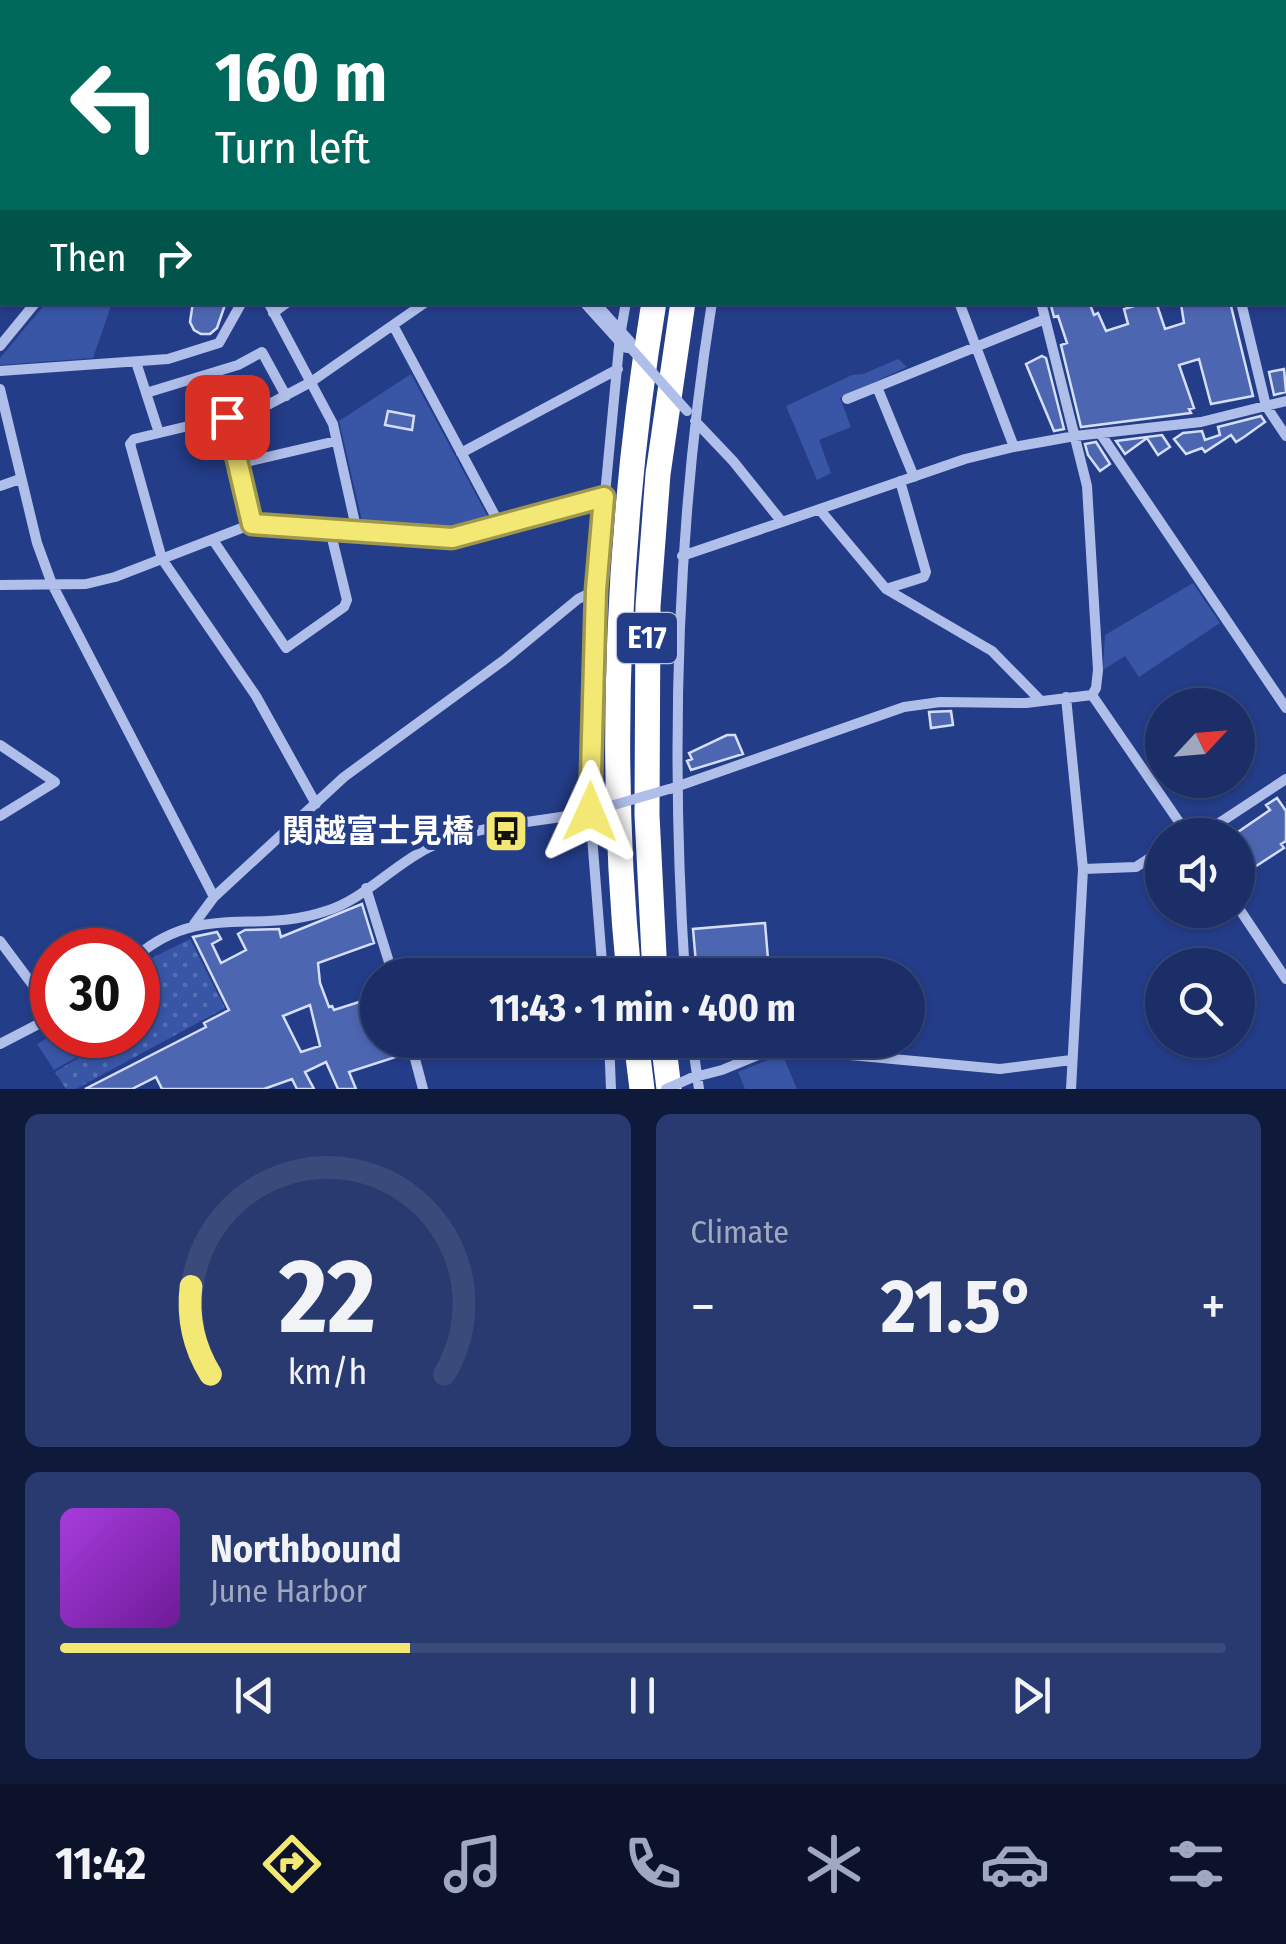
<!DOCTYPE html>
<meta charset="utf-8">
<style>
:root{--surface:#1b2e67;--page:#283a70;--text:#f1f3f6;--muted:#a0a8c0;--line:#394a7b;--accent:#f4e874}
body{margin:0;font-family:"Fira Sans Condensed","Noto Sans JP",sans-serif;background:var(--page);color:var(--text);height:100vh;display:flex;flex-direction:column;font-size:38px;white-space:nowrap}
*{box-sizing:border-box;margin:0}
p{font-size:32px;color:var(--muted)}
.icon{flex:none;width:55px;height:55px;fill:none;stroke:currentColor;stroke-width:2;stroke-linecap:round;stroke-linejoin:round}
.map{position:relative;height:1089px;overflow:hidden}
.drawer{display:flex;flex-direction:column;gap:25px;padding:25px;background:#0f1939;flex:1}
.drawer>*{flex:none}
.guide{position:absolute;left:0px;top:0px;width:1288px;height:305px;box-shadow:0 2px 8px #0004,0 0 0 2px var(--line);background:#00695c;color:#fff;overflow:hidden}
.needle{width:65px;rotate:64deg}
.fabs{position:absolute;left:1145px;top:688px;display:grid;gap:20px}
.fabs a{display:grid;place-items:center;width:110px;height:110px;border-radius:50%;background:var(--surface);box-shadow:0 2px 8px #0004,0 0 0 2px var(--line);font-size:50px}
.speed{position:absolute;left:30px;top:928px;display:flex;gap:20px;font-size:50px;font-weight:700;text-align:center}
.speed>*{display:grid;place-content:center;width:130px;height:130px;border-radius:50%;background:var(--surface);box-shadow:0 2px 8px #0004,0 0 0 2px var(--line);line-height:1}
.speed .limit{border:15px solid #d22;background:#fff;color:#111}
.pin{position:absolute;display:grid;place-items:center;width:85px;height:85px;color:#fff;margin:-42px;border-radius:20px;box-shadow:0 5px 15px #0006}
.me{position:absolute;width:110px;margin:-55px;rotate:1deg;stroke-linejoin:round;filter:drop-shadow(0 0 8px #0008)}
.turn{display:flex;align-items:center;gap:35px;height:210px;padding:0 50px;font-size:45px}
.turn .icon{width:130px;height:130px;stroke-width:2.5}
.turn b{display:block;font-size:70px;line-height:85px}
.then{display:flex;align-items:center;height:95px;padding:0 50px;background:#0003;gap:20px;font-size:38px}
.big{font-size:75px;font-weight:700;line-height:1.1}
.drawer .tile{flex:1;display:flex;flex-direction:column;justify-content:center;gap:15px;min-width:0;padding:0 35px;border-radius:15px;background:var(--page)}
.drawer .dial{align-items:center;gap:0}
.dial svg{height:260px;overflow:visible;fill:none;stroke:var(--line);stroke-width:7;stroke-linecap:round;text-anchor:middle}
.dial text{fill:var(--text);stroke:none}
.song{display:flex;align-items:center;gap:30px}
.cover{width:120px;height:120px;border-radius:15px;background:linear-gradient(135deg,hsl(280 70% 55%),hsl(280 70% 35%))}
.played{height:10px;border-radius:5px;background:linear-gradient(90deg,var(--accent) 30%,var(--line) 30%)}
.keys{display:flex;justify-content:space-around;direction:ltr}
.heat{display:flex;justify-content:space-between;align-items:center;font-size:55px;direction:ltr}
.drawer .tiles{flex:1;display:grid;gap:25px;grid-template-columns:1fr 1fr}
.tile:last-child{grid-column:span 2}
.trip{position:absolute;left:360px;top:958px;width:565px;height:100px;border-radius:50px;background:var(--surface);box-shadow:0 2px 8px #0004,0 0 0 2px var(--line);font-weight:700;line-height:100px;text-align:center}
.dock{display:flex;height:160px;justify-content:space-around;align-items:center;background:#0b1229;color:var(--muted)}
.dock .icon{width:70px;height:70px}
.dock .active{color:var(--accent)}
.dock b{font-size:45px;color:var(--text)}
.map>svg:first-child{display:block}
.green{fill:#3855a6}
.garden{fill:url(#garden-dots)}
.building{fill:#4c66b1;stroke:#d5def7;stroke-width:2.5;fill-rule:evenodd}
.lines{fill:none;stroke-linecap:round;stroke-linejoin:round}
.minor{stroke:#b0bfea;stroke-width:10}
.tertiary{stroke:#b0bfea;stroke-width:18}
.motorway{stroke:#fff;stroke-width:25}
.minor-bridge{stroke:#b0bfea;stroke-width:10}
.route-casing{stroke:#9f974b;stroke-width:25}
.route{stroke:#f4e874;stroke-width:18}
.labels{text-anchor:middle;stroke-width:10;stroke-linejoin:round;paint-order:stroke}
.shield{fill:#243d89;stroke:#bdc5dc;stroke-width:2.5}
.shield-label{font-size:30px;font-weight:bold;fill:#fff}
.poi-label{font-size:32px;font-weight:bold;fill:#fff;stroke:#243d89;text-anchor:end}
</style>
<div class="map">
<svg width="1286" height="1089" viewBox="0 0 1286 1089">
<defs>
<pattern id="garden-dots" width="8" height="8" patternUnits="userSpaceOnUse" patternTransform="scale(2.5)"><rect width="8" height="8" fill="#3855a6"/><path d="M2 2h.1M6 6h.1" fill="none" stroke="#566eb3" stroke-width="1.8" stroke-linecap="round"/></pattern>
</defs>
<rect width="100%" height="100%" fill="#243d89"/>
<path class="green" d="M 46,303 L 112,303 L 93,358 L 0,365 L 0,358 Z
M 898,359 L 907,367 L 840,398 L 851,427 L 819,440 L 831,473 L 817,480 L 786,406 L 852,375 L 863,374 Z
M 411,374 L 488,517 L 486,523 L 451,532 L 368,527 L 362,521 L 339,421 Z
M 1193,583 L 1220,623 L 1139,677 L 1125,656 L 1103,670 L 1105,635 Z
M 52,1035 L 85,1035 L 93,1048 L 54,1070 L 37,1044 Z
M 778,1056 L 783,1056 L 797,1089 L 745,1089 L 738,1072 Z"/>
<path class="garden" d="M 190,939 L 225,1008 L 76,1089 L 66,1089 L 55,1072 L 94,1049 L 87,1035 L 138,1035 L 138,971 L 152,958 Z"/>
<path class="building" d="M 193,302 L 226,302 L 217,328 L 210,334 L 201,334 L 194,330 L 190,322 Z
M 1050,302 L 1089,302 L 1094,315 L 1098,313 L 1106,331 L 1128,324 L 1124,309 L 1134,306 L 1156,302 L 1165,329 L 1184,323 L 1181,304 L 1230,302 L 1253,396 L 1211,404 L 1199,359 L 1179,365 L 1194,408 L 1189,409 L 1191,413 L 1081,427 L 1061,345 L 1067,343 L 1058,316 L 1054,317 Z
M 1042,356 L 1046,358 L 1064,429 L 1054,431 L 1026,364 Z
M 1284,369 L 1286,392 L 1274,395 L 1269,372 Z
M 388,411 L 414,416 L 412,430 L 385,425 Z
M 1261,416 L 1265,422 L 1244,437 L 1236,442 L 1231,435 L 1205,452 L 1202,448 L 1186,454 L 1174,439 L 1183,433 L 1202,431 L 1205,440 L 1220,435 L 1218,427 Z
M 1162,435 L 1170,447 L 1158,455 L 1147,438 L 1125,454 L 1116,441 Z
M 1096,442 L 1110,464 L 1100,471 L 1088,455 L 1085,444 Z
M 951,711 L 953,725 L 931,728 L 929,712 Z
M 727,735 L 735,735 L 743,754 L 691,770 L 687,761 L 692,759 L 689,753 Z
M 1277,798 L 1286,811 L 1286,841 L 1281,844 L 1284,848 L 1250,870 L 1238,851 L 1238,832 L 1270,810 L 1266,805 Z
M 362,904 L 374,943 L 318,963 L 320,983 L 329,1007 L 332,1006 L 334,1010 L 378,996 L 378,1046 L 401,1040 L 405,1054 L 349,1072 L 356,1089 L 338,1089 L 326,1062 L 305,1072 L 314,1089 L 297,1089 L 292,1079 L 264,1089 L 162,1089 L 156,1077 L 132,1089 L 85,1089 L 206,1027 L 204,1023 L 229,1010 L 193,937 L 217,932 L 221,939 L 212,944 L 221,963 L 246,950 L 238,934 L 245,930 L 279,929 L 281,937 ZM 310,1005 L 320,1046 L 301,1052 L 283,1016 Z
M 765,923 L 768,959 L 727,963 L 728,975 L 697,975 L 693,929 Z"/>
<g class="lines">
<path class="minor" d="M 357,0 L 359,2
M 565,0 L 567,2
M 932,0 L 933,2
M 1116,0 L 1117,2
M 194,2 L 197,0
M 542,2 L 546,0
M 582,2 L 586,0
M 695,2 L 696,0
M 778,2 L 778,0
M 998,2 L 1003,0
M 1147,2 L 1151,0
M 1267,2 L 1270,0
M 0,42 L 2,44
M 0,74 L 2,70
M 1285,161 L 1286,160
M 268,302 L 333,424 L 357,532
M 959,302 L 1014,447
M 1041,302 L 1087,486 L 1098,670 L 1096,688 L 1092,695
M 1241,302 L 1266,406 L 1286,436
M 273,313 L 288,302
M 394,327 L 500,525
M 0,346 L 36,302
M 136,362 L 159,433
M 0,371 L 168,359 L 219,343 L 242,302
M 877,387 L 914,477
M 0,389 L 37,543 L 52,584 L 214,897
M 146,393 L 238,365 L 262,352 L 286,396
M 847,399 L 1045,319
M 227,417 L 252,524
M 695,421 L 733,461 L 782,522 L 965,459 L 1014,447 L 1075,436 L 1201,422 L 1286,401
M 1100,433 L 1286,708
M 461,453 L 618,369
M 237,464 L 336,441
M 0,486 L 20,479
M 820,510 L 886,589 L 992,651 L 1040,700
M 213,540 L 286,648 L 344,607 L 347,600 L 330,530
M 682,556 L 782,522
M 0,585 L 86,584 L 115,577 L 252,524 L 452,538 L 604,497
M 886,589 L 924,577 L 926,572 L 900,481
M 1092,695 L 1188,835
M 1066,697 L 1083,869 L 1071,1089
M 0,745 L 55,782 L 0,816
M 670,789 L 904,707 L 940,702 L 1026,703 L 1092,695
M 316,804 L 256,696 L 162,559 L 130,444 L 134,439 L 260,409 L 311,382 L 426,302
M 1201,835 L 1286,779
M 1083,869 L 1136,867 L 1162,850
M 366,888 L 393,975
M 1238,907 L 1286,979
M 194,924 L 214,897 L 344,777 L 504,660 L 578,599 L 596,590
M 0,941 L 52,1011
M 138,955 C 202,902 256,935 326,911 C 365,899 394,864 430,847 C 481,823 539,823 594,811
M 603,975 L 590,811 L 596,590 L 620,336 L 626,302
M 685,975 C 670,748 676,527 712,302
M 410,1040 L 423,1089
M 609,1040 L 611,1089
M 692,1040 L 699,1089
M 0,1044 L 52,1017
M 691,1078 L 722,1070 L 775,1048 L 1000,1069 L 1071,1060"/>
<path class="tertiary" d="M 589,302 L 627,344"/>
<path class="motorway" d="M 721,2 L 722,0
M 752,2 L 753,0
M 629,975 C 607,755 618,520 654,302
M 655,975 L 647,815 L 648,606 L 658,474 L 683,302
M 636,1040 L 642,1089
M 663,1040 L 669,1089"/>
<path class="minor-bridge" d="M 627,344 L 687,411
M 600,809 L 669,789
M 666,1089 L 691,1078"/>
</g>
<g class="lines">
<defs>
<path id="route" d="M 227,417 L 252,524 L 452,538 L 604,497 L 596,590 L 590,812"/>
</defs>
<use href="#route" class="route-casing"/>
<use href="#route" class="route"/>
</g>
<defs>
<symbol id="bus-square" viewBox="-11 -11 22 22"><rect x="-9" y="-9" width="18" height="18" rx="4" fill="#f4e874" stroke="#243d89"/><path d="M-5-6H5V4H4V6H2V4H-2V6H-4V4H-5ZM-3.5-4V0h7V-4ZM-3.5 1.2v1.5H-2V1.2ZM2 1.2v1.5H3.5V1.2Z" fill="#111"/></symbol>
</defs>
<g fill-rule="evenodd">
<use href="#bus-square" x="481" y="806" width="50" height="50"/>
</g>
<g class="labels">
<rect class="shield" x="617" y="613" width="60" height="50" rx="8"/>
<g class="shield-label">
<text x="647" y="648">E17</text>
</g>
<g class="poi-label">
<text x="474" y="842">関越富士見橋</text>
</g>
</g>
</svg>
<div class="fabs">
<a><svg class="needle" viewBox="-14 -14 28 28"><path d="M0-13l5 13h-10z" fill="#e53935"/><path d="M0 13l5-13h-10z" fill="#a0a8c0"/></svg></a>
<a><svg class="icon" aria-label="sound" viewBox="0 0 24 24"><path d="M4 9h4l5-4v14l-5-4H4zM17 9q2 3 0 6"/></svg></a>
<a><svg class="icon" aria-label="search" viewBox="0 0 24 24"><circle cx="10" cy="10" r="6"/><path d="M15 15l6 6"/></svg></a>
</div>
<div class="speed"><div class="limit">30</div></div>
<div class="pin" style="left:227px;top:417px;background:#d93025"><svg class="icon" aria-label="arrive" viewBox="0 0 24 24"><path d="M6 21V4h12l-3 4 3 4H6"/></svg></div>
<svg class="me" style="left:590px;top:812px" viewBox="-20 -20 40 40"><path d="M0-17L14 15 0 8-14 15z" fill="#f4e874" stroke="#fff" stroke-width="4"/></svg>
<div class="trip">11:43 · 1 min · 400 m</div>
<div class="guide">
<div class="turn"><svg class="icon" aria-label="left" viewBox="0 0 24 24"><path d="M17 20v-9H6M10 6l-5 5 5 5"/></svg><div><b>160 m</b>Turn left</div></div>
<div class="then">Then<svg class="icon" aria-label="right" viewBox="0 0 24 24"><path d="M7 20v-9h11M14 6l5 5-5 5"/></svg></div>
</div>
</div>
<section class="drawer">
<div class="tiles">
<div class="tile dial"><svg viewBox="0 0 100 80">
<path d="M14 69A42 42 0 1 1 86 69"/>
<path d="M14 69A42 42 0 0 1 8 42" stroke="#f4e874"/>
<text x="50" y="56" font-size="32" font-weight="700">22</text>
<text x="50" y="72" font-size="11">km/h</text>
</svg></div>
<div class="tile"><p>Climate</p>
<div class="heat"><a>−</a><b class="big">21.5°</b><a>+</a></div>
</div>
<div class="tile">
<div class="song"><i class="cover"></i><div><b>Northbound</b><p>June Harbor</p></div></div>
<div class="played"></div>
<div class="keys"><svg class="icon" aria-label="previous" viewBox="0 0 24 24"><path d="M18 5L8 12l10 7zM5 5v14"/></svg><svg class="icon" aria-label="pause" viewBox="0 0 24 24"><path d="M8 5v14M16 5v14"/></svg><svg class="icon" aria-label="next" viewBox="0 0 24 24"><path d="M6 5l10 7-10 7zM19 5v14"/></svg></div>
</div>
</div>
</section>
<nav class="dock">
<b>11:42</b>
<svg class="icon active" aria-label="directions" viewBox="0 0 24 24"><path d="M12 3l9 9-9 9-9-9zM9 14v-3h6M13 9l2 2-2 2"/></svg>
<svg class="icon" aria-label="music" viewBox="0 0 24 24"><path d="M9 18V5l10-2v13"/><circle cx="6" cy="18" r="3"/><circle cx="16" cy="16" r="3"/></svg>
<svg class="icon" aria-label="phone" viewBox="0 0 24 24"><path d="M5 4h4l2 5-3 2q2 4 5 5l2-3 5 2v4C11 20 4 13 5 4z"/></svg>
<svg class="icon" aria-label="climate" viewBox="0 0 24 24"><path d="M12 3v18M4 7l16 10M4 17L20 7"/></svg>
<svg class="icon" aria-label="car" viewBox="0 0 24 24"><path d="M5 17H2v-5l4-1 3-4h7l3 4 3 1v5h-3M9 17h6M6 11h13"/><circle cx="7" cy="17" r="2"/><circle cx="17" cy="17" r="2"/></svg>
<svg class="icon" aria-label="filters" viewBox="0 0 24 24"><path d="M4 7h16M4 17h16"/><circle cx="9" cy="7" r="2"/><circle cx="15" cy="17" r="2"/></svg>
</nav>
